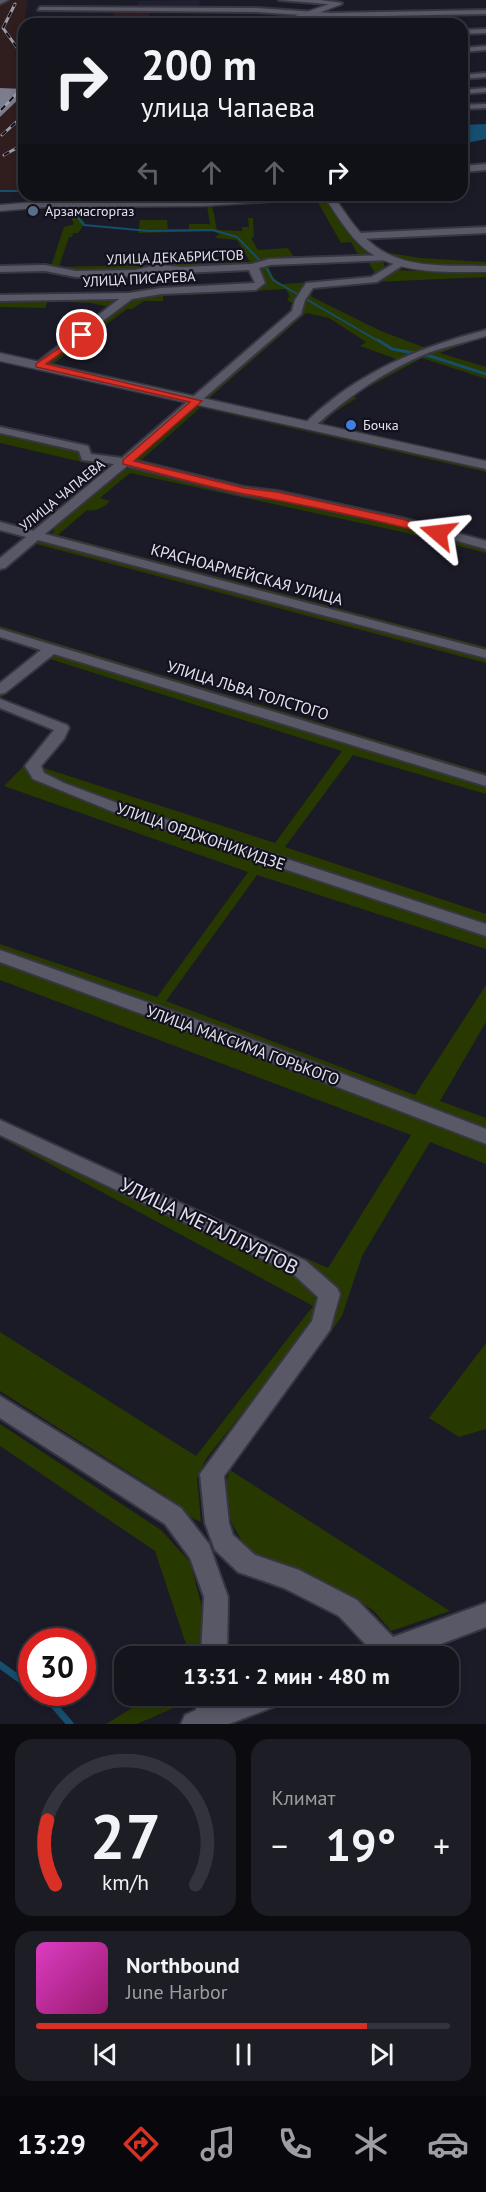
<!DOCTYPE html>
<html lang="ru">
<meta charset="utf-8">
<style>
:root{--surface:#14141d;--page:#1d1d26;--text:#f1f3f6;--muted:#9d9ea4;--line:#33333b;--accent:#d93025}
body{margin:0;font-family:"PT Sans",sans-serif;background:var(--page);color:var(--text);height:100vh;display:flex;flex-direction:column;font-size:22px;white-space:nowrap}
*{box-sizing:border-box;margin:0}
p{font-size:20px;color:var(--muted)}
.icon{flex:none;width:33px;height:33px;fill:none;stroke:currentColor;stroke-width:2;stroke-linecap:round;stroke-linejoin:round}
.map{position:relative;height:1724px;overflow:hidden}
.panel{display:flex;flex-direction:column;gap:15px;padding:15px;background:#0b0b10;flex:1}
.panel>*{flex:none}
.top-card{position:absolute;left:18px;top:18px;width:450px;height:183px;border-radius:18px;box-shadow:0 3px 9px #0003,0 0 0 2px var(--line);background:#14141d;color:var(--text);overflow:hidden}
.speed{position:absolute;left:18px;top:1628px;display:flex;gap:12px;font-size:30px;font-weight:700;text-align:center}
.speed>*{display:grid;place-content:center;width:78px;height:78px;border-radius:50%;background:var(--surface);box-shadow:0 3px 9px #0003,0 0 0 2px var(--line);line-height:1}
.speed .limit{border:9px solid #d22;background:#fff;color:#111}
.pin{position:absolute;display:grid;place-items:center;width:51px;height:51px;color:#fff;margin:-26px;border:3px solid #fff;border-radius:50%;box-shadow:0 2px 6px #0007}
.me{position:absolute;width:66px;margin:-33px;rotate:287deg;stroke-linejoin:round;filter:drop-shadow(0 0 4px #0008)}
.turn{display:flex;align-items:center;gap:21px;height:126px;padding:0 24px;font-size:27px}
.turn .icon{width:78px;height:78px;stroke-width:2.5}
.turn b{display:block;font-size:42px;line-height:51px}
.lanes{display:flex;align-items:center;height:57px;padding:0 24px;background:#0003;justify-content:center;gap:30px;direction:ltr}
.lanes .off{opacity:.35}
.big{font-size:45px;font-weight:700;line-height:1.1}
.panel .card{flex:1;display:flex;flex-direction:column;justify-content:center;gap:9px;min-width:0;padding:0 21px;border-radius:18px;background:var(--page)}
.panel .dial{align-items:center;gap:0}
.dial svg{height:156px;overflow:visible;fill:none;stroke:var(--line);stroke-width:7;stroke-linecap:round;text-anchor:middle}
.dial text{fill:var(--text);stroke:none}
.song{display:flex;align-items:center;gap:18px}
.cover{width:72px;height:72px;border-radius:9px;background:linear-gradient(135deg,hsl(310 70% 55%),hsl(320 70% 35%))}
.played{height:6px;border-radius:3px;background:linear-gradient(90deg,var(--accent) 80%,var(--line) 80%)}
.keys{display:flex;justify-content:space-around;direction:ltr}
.heat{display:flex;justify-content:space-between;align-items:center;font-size:33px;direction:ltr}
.panel .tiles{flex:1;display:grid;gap:15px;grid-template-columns:1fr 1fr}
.card:last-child{grid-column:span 2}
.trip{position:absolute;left:114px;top:1646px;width:345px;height:60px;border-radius:18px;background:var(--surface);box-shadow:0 3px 9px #0003,0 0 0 2px var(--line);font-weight:700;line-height:60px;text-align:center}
.dock{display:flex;height:96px;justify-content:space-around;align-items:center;background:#08080c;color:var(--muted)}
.dock .icon{width:42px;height:42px}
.dock .selected{color:var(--accent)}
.dock b{font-size:27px;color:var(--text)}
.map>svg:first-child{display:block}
.industrial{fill:#301d1d}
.built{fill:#211f32}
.green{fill:#273801;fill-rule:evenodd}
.water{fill:#174d6d}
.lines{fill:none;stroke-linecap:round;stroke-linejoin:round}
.stream-far2{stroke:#174d6d;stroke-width:2}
.stream-far1{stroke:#174d6d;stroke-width:3}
.stream{stroke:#174d6d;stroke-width:7}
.building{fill:#7b7c8c}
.street-casing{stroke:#373640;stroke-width:4}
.secondary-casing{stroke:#373640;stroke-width:3}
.street{fill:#585867;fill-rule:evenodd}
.secondary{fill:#585867;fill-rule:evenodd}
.rail-casing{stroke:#9c9ba6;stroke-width:3}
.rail{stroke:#12111d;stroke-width:2;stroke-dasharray:6;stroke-linecap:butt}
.route{fill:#d93025;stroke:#8d1f18;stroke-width:1.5}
.service-dot{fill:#5c6f8a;stroke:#12111d;stroke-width:2}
.shop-dot{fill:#3f7fe0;stroke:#12111d;stroke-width:2}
.labels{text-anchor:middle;stroke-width:4.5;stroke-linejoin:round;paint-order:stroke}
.far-poi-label{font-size:14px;fill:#e3e2ec;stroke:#12111d;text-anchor:start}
.far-street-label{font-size:14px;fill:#e3e2ec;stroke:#12111d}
.street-label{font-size:16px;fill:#e3e2ec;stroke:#12111d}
.near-street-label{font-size:20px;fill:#e3e2ec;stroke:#12111d}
</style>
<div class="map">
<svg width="486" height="1724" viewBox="0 0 486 1724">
<rect width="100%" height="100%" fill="#1b1a27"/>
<path class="industrial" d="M 9,0 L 28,0 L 24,24 L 24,190 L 0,190 L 0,4 Z
M 149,10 L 150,21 L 114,19 L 113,11 Z"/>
<path class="built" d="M 200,0 L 199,8 L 138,7 L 138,1 Z"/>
<path class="green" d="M 146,195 L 145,201 L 55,202 L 52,197 Z
M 319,198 L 329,202 L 376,253 L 375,256 L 360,258 L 351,242 L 341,243 L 316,199 L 212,205 L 217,230 L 242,231 L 242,227 L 249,227 L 248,218 L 253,218 L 254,237 L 251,238 L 258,250 L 288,248 L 297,262 L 76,273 L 0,266 L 51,266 L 64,227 L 74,224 L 69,214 L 60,207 L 0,212 L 0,210 L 33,206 ZM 207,206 L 210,224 L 189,224 L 189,229 L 168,229 L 167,220 L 140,220 L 138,233 L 212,231 L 219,234 L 215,238 L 237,240 L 250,262 L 59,267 L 69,237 L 72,237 L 73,233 L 78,233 L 85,223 L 82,219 L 82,208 Z
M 389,253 L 421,258 L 486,262 L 486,267 C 465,266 401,267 389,253 Z
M 376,259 L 383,261 L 385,268 L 376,275 L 367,260 L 267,264 L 273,277 L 281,284 L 369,278 L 305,285 L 302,287 L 295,303 L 289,302 L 287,298 L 290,297 L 286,289 L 188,295 L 163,293 L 163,301 L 144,301 L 132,309 L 127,309 L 53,364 L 46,363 L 117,310 L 130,297 L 161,292 L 257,288 L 264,283 L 259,267 L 271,263 Z
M 395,270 L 486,274 L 486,277 L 374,282 Z
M 308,289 L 312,297 L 381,331 L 426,348 L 486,330 L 417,351 L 399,360 L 360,346 L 366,342 L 329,318 L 306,313 L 208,399 L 201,397 L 284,328 Z
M 124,298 L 40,361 L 37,361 L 110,307 L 90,303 L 48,301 L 45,308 L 0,307 L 0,299 Z
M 486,336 L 440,353 L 486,367 L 486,379 L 422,358 L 352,396 L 357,398 L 332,414 L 323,423 L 317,422 L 344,398 L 427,352 Z
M 197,407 L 486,470 L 486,472 L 200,408 L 139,462 L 486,539 L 486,543 L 134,462 Z
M 0,432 L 80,450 L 83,459 L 93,462 L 119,464 L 33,529 L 108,468 L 0,443 Z
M 133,467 L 405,525 L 486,547 L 486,553 L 398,531 L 130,473 L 100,498 L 110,501 C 104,508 95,512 87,510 L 58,535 L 486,647 L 486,652 L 56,539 L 52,535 L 55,526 L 90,496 L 119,472 Z
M 44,541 L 486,657 L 486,663 L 36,544 L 0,572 L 0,569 L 34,542 Z
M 0,626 L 486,773 L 486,777 L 0,629 Z
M 54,656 L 66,657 L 486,784 L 486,794 L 353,755 L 285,847 L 486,914 L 486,926 L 129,809 L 43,775 L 38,766 L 275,843 L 342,751 L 50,659 L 0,698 L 0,695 L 46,659 Z
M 57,732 L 29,766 L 31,777 L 53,789 L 123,816 L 486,934 L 486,949 L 257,875 L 166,1001 L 415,1095 L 486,985 L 486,1022 L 440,1101 L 486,1118 L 486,1132 L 0,950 L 0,944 L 157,997 L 248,872 L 4,786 Z
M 0,961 L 486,1144 L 486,1164 L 430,1142 L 362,1256 L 342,1316 L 293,1383 L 332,1324 L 338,1292 L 303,1257 L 328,1268 L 411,1135 L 0,980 Z
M 0,1137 L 291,1274 L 315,1291 L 316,1319 L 206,1459 L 197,1478 L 201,1522 L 186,1515 L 166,1496 L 0,1391 L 0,1332 L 196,1456 L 313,1306 Z
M 486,1343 L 486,1429 L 459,1437 L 429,1418 Z
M 0,1424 L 161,1530 L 190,1562 L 201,1603 L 202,1656 L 190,1656 L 155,1551 L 0,1446 Z
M 230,1470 L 450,1611 L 391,1631 L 374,1611 L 350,1595 L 248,1551 L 232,1524 L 223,1492 Z
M 153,1695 L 193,1695 L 192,1700 L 137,1724 L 106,1724 Z"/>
<path class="water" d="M 486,124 L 486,139 L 462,144 L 462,125 Z"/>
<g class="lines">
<path class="stream-far2" d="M 0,191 L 24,191
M 70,195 L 71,201 L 79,207 L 79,219 L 84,225 L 149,231 L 213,230 L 237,237 L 266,267 L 273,280 L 380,342"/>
<path class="stream-far1" d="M 378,340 L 392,349 L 430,356 L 486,374"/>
<path class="stream" d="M 0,1665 L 32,1688
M 37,1692 L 52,1703 L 70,1724"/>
</g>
<path class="building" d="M 0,88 L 24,89 L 24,94 L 0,117 Z"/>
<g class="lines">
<defs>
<path id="street" d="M 0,0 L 8,0 L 0,4 Z
M 279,0 L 320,0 L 342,3 L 339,5 Z
M 40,7 L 256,8 L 331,13 L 486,10 L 486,14 L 331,17 L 256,12 L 38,10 Z
M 486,29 L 486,33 L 462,34 L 462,30 Z
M 486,46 L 486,50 L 462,52 L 462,48 Z
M 486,73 L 486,77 L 462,79 L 462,75 Z
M 486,88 L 486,92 L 462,94 L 462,90 Z
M 486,104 L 486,108 L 462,109 L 462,105 Z
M 486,164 L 486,170 L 462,172 L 462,166 Z
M 486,227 L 486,233 L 359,239 L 354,236 L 359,233 Z
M 387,255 L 392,258 L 390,260 L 270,265 L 259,268 L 265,283 L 256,290 L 161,294 L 132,299 L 39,369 L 34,366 L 35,364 L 119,299 L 0,301 L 0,295 L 129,293 L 161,288 L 255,283 L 249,270 L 182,273 L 157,271 L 135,276 L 76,277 L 45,271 L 0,272 L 0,266 L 45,265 L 76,271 L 135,270 L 157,265 L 182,267 L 252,264 L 269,259 Z
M 400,260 L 408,262 L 377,282 L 313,288 L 305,300 L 301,314 L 133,460 L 244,487 L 277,491 L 406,519 L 486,541 L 486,549 L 404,526 L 277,499 L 244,495 L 127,466 L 45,534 L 486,650 L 486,658 L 38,540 L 5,568 L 0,569 L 0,558 L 26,537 L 0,530 L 0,522 L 33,531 L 114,464 L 82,460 L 79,451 L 0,433 L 0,427 L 88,446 L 91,454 L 122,458 L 292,311 L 295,300 L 306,283 L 371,277 Z
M 486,330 L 486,336 C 467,342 447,346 428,353 C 386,370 347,397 313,428 L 305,428 L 303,426 C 313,414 326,405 338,395 C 384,362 432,344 486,330 Z
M 0,629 L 486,776 L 486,786 L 54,654 L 5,693 L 0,694 L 0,683 L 41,650 L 0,637 Z
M 0,699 L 67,725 L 69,728 L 64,739 L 41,766 L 44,773 L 64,783 L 128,807 L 486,924 L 486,936 L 116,813 L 33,779 L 25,766 L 54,730 L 0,708 Z
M 0,950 L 268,1045 L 486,1129 L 486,1144 L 254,1055 L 0,962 Z
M 0,1120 L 306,1261 L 337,1288 L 340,1294 L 330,1330 L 224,1476 L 229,1523 L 233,1535 L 255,1555 L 299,1570 L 357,1600 L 393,1637 L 486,1603 L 486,1627 L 409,1656 L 363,1656 L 368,1647 L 339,1616 L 284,1588 L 238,1572 L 215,1550 L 205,1523 L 200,1474 L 312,1321 L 318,1297 L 292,1273 L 0,1135 Z
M 0,1396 L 181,1508 L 209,1544 L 228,1597 L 227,1656 L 201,1656 L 204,1597 L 190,1558 L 165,1524 L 0,1418 Z
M 198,1695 L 224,1695 L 223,1700 L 237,1695 L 285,1695 L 281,1704 L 229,1724 L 181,1724 L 185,1715 L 196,1710 Z"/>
<path id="secondary" d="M 335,2 L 342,4 L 298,21 L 294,24 L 286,24 L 292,17 Z
M 281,195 L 333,195 C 344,211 355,229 370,242 C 401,270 448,265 486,266 L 486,272 C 446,272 398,275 365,249 C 349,236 337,215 325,198 L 203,206 L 47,207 L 0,211 L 0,205 L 47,201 L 203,200 Z
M 0,353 L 486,461 L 486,469 L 0,361 Z"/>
</defs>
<use href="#street" class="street-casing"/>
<use href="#secondary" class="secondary-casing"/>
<use href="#street" class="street"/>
<use href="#secondary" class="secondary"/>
<defs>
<path id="rail" d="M 1,110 L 23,87 L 18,49 L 3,28 L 15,4
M 2,135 L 24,115
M 4,155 L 24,144"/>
</defs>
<use href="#rail" class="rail-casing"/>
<use href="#rail" class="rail"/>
</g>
<path class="route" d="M 82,332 L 85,333 L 85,336 L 46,364 L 202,401 L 134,461 L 244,488 L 277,492 L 406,520 L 444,533 L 438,536 C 374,519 310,506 244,494 C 204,486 163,474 123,464 L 123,460 L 190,402 L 36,367 L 36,364 Z"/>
<circle class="service-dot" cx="33" cy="211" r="6"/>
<circle class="shop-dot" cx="351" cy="425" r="6"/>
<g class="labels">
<g class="far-poi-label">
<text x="45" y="216">Арзамасгоргаз</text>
<text x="363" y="430">Бочка</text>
</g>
<g class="far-street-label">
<text transform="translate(175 257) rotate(-2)" y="5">УЛИЦА ДЕКАБРИСТОВ</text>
<text transform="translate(139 279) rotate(-3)" y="5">УЛИЦА ПИСАРЕВА</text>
<text transform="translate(62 495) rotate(-39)" y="5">УЛИЦА ЧАПАЕВА</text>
</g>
<g class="street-label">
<text transform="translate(247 574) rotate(15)" y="6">КРАСНОАРМЕЙСКАЯ УЛИЦА</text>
<text transform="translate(248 690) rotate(17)" y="6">УЛИЦА ЛЬВА ТОЛСТОГО</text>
<text transform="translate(201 836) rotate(19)" y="6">УЛИЦА ОРДЖОНИКИДЗЕ</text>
<text transform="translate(243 1045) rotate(20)" y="6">УЛИЦА МАКСИМА ГОРЬКОГО</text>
</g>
<g class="near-street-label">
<text transform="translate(209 1226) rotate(26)" y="7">УЛИЦА МЕТАЛЛУРГОВ</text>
</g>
</g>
</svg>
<div class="speed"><div class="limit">30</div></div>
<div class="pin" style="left:82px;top:335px;background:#d93025"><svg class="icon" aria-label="arrive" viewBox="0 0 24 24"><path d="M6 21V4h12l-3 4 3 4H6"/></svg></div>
<svg class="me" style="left:438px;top:533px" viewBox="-20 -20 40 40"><path d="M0-17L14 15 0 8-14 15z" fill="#d93025" stroke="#fff" stroke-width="4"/></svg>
<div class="trip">13:31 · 2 мин · 480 m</div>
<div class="top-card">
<div class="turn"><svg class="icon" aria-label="right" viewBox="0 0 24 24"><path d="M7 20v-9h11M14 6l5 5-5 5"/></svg><div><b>200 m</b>улица Чапаева</div></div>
<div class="lanes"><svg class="icon off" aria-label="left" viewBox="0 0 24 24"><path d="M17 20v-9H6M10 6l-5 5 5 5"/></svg><svg class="icon off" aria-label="ahead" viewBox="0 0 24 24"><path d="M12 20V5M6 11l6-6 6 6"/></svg><svg class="icon off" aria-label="ahead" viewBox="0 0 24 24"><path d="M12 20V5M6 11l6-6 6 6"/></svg><svg class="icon" aria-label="right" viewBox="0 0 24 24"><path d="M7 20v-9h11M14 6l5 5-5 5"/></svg></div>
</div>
</div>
<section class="panel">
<div class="tiles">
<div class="card dial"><svg viewBox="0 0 100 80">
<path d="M14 69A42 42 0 1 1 86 69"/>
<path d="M14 69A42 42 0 0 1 10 36" stroke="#d93025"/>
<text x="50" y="56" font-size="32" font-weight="700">27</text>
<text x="50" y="72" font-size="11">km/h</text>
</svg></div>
<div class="card"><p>Климат</p>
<div class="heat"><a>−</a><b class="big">19°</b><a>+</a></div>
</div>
<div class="card">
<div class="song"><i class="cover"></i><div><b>Northbound</b><p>June Harbor</p></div></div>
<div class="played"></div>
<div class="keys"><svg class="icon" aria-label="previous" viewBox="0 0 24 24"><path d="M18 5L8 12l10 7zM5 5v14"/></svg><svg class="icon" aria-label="pause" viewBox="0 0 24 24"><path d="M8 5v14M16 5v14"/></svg><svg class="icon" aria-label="next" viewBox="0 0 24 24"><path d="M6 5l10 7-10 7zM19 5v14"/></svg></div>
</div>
</div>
</section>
<nav class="dock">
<b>13:29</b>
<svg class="icon selected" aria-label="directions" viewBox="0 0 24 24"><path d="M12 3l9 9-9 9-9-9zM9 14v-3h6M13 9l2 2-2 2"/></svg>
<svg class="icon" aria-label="music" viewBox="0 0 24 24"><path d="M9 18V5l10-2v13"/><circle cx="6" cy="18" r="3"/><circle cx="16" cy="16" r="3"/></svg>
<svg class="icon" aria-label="phone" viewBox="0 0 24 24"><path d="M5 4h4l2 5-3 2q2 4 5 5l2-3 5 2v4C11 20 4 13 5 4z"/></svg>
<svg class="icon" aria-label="climate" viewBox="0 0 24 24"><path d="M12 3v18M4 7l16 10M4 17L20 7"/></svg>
<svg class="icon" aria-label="car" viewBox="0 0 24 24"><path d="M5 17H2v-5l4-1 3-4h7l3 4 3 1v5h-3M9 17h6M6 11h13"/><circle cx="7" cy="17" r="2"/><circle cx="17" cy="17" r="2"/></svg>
</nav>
